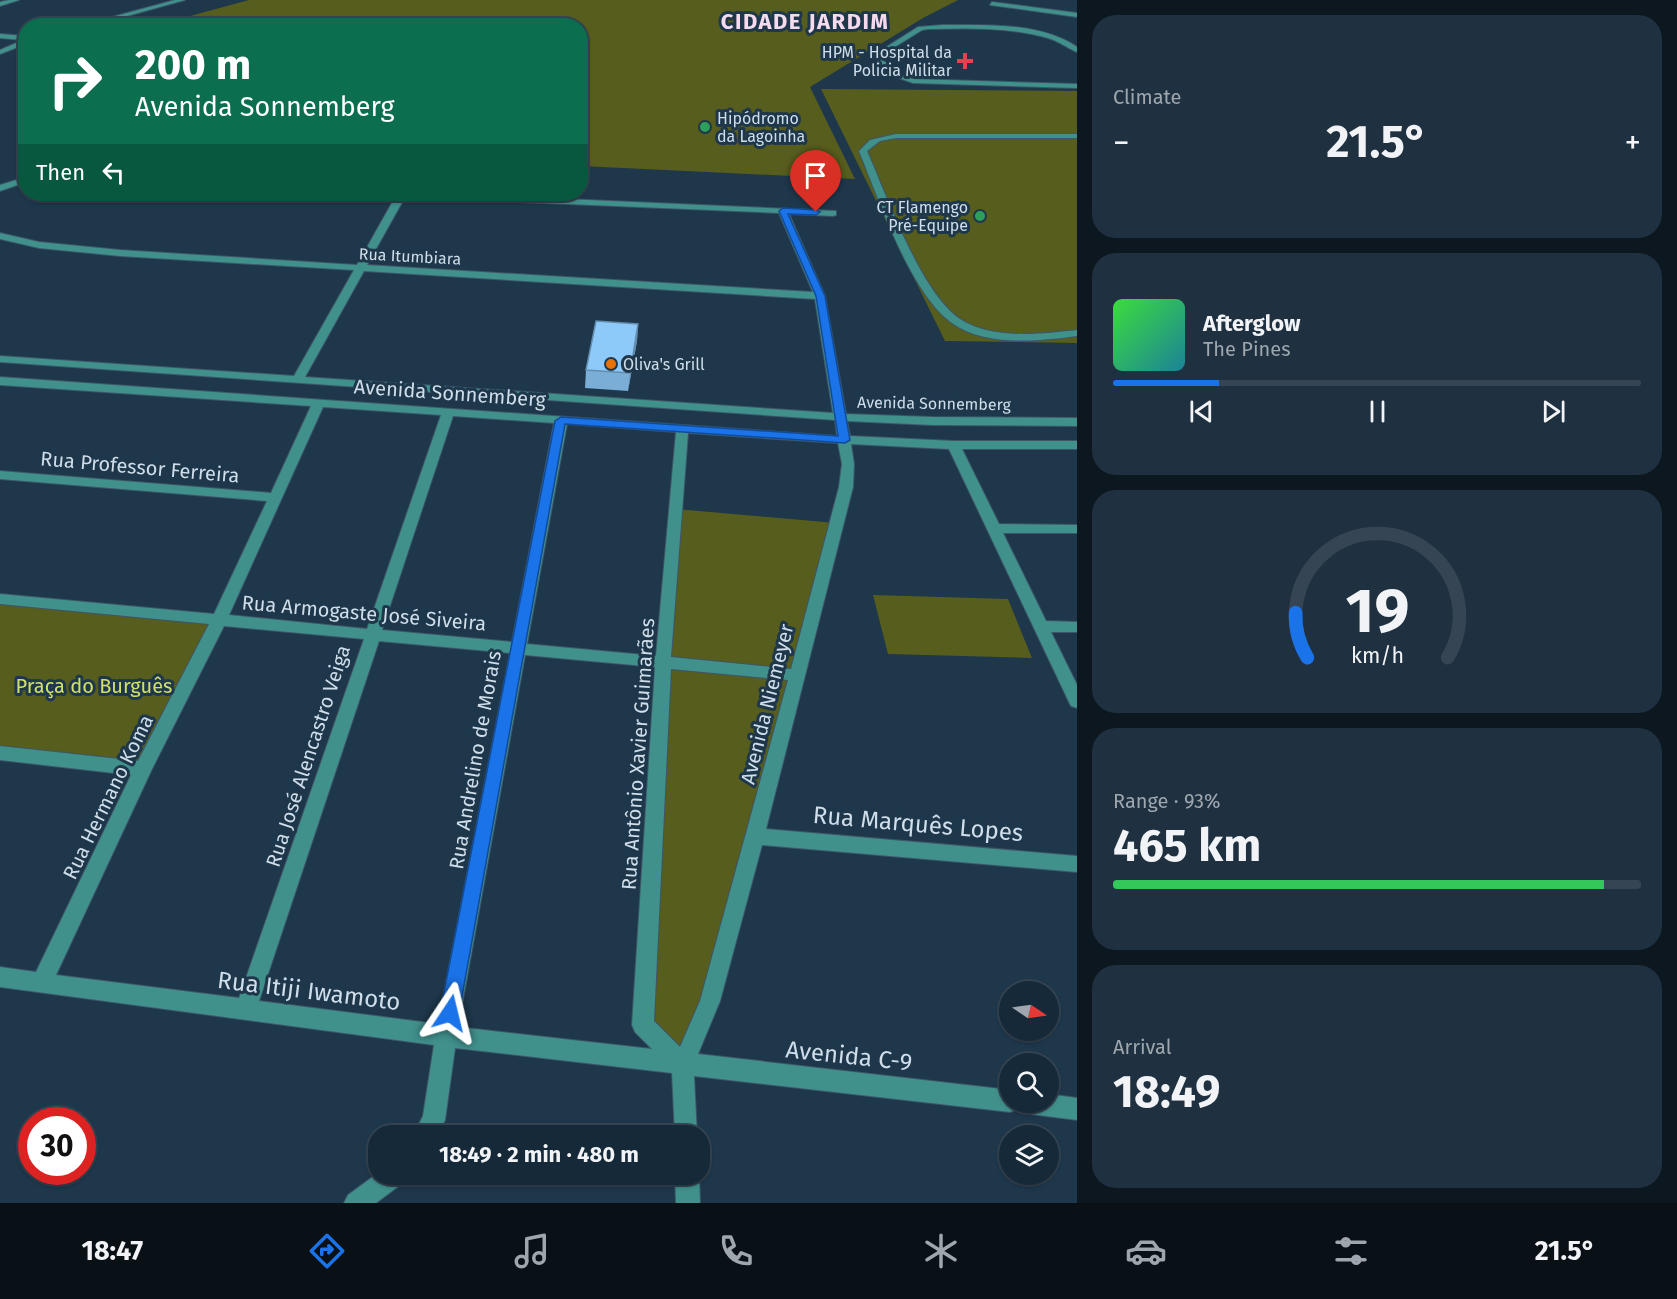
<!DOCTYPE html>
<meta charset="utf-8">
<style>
:root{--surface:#162938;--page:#1f3140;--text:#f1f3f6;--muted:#9ea6ae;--line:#354553;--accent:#1a73e8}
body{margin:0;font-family:"Fira Sans",sans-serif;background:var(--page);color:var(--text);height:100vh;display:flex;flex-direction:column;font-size:22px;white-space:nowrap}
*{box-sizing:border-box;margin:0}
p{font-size:20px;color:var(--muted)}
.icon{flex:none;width:33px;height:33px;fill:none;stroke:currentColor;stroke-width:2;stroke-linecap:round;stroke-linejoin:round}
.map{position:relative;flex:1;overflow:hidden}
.drawer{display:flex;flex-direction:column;gap:15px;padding:15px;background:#0c171f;width:600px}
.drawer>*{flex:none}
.hud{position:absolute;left:18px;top:18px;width:570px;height:183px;border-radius:24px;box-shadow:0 2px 4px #0004,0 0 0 2px var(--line);background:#0b6e4f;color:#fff;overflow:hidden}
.needle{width:39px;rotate:103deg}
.buttons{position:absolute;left:999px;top:981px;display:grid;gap:12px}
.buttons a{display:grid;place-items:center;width:60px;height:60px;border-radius:50%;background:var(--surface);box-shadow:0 2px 4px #0004,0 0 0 2px var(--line);font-size:30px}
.speed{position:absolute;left:18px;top:1107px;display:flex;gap:12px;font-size:30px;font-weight:700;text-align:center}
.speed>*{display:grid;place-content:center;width:78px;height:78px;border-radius:50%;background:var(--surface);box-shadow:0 2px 4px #0004,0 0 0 2px var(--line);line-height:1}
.speed .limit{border:9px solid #d22;background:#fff;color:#111}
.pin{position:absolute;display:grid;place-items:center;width:51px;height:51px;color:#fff;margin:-62px -26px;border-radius:50% 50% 50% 0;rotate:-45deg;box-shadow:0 0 6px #0007}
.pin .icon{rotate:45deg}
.me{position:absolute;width:66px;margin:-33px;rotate:10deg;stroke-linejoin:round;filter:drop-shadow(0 0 4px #0008)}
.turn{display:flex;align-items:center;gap:21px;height:126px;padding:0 18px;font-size:27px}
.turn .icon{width:78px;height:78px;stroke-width:2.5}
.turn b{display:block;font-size:42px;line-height:51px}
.then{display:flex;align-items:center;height:57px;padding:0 18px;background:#0003;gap:12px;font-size:22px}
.big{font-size:45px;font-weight:700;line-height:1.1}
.drawer .widget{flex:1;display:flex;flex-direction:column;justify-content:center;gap:9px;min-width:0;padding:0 21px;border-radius:24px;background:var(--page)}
.drawer .dial{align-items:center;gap:0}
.dial svg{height:156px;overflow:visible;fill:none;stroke:var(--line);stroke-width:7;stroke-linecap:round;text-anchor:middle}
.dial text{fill:var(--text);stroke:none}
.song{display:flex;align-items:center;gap:18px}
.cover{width:72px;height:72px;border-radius:9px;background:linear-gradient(135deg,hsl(120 70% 55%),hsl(190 70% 35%))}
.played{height:6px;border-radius:3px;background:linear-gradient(90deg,var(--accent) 20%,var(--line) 20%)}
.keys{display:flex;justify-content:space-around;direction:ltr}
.heat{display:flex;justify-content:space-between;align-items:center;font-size:33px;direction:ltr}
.charge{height:9px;border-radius:4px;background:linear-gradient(90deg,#34c759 93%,var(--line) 0)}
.trip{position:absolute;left:368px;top:1125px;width:342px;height:60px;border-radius:24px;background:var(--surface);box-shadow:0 2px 4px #0004,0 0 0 2px var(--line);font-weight:700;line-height:60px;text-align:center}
.tab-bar{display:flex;height:96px;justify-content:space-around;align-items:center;background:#091016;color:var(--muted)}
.tab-bar .icon{width:42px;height:42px}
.tab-bar .active{color:var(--accent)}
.tab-bar b{font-size:27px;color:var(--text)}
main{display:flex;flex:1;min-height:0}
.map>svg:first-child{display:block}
.green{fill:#575d1c}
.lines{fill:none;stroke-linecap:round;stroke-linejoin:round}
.minor-casing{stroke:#3e5568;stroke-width:2}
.minor{fill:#40908c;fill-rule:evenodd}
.wall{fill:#7aaed6}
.shaded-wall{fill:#638dae}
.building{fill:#8ecaf9;stroke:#638dae;stroke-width:1.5}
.route{fill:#1a73e8;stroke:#114b97;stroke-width:1.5}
.health-dot{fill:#e0444e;stroke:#1e374b;stroke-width:2}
.leisure-dot{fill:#2e9e5b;stroke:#1e374b;stroke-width:2}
.food-dot{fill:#e8710a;stroke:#1e374b;stroke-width:2}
.labels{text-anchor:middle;stroke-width:6;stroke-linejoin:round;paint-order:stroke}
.far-poi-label{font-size:16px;fill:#cfdeea;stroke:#1e374b;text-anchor:end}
.far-street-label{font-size:16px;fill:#cfdeea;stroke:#1e374b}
.street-label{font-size:20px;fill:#cfdeea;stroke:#1e374b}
.park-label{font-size:20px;fill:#d2e069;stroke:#1e374b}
.far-district-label{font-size:22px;font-weight:bold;letter-spacing:1.5px;fill:#f6daed;stroke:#1e374b}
.near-street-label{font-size:24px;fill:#cfdeea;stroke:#1e374b}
</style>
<main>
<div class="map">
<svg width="1077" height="1203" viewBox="0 0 1077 1203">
<rect width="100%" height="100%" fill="#1e374b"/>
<path class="green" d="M 249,0 L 958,0 L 923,18 L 810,87 L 855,179 L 581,166 L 580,26 L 157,25 Z
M 821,89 L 1077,91 L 1077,343 L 945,341 Z
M 676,509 L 836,523 L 683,1065 L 643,1025 Z
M 873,595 L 1008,599 L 1032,658 L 888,654 Z
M 0,599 L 219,620 L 143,769 L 0,753 Z"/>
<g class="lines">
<defs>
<path id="minor" d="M 9,0 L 19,0 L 0,6 L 0,2 Z
M 175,0 L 185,0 L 91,26 L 79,26 Z
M 992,2 L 1077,13 L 1077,17 L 990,5 Z
M 943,25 C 985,25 1041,22 1077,47 L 1077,52 C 1067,48 1059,41 1048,38 C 1010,27 967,28 928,29 L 922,30 L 885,53 L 882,58 C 890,70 900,75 913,79 L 1077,84 L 1077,88 L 913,83 L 890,75 L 876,58 L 880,51 L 918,27 Z
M 0,34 L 26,36 L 26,44 L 0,54 L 0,50 L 23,40 L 0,38 Z
M 26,44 L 26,77 L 22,75 L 19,55 Z
M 896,134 L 1077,134 L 1077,138 L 896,138 L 880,141 L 867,151 C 887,196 920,292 960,319 C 992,340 1041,334 1077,330 L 1077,336 C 1039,341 985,347 952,323 C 910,293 879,199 859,151 L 870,140 Z
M 26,177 L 26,182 L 0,191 L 0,185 Z
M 397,194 L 451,194 L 836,211 L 836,215 L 833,216 L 789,214 L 825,296 L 846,414 L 932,417 L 1077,418 L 1077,426 L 932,425 L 847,421 L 850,436 L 954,441 L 1077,441 L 1077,449 L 962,449 L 999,524 L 1077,525 L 1077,533 L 1003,533 L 1046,621 L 1077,622 L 1077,632 L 1051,632 L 1077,685 L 1077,708 L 1071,706 L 1069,702 L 949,449 L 851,444 L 854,464 L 853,487 L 766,829 L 1077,856 L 1077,872 L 762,845 L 720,1001 L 698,1054 L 1010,1090 L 1010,1102 L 1048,1102 L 1048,1094 L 1077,1098 L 1077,1120 L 1022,1113 L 1015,1110 L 1010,1112 L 694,1076 L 697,1136 L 675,1136 L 672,1073 L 455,1048 L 445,1120 L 437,1136 L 413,1136 L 423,1116 L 434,1045 L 0,987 L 0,967 L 36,972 L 131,775 L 0,760 L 0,746 L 138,761 L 209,624 L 0,604 L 0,594 L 214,614 L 267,501 L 0,479 L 0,471 L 271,493 L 311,406 L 0,385 L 0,377 L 837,436 L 835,420 L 0,362 L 0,356 L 294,376 L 354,270 L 120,256 L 39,248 L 0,239 L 0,233 L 39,242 L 120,250 L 357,265 ZM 405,197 L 779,213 L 813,292 L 367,265 ZM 364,271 L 815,299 L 833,413 L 305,377 ZM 323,407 L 441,415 L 367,629 L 229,615 ZM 453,416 L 554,423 L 512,642 L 382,630 ZM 567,424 L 676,432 L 656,656 L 527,644 ZM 688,433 L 838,443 L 842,464 L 839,487 L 791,669 L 671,657 ZM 224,626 L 364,639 L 239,998 L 56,975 L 152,769 ZM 379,641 L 510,653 L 438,1024 L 259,1001 ZM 525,655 L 655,667 L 632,1025 L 635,1032 L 652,1049 L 458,1027 ZM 671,669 L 788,680 L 700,1001 L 680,1047 L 654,1021 Z
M 378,1173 L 378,1174 L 408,1174 L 404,1182 L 376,1203 L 344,1203 L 348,1195 Z
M 675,1174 L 699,1174 L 700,1203 L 676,1203 Z"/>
</defs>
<use href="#minor" class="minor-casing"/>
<use href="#minor" class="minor"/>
</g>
<path class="wall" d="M 638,324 L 637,341 L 628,391 L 585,388 L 586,370 Z"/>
<path class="shaded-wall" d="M 638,324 L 637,341 L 628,391 L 630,373 Z"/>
<path class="building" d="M 596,321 L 638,324 L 630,373 L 586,370 Z"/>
<path class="route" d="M 783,208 L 816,210 L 820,212 L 816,215 L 788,214 L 825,296 L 850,440 L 845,443 L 565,424 L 459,1013 L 457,1020 L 450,1023 L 443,1020 L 440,1013 L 555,421 L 561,417 L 838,436 L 816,296 L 779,211 Z"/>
<path class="health-dot" d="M962 52h6v6h6v6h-6v6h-6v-6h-6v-6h6z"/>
<g class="leisure-dot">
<circle cx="705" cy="127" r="6"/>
<circle cx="980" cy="216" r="6"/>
</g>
<circle class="food-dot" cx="611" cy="364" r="6"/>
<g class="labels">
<g class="far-poi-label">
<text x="952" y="58">HPM - Hospital da<tspan x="952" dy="18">Policia Militar</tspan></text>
<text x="717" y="124" text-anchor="start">Hipódromo<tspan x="717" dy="18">da Lagoinha</tspan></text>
<text x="968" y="213">CT Flamengo<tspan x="968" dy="18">Pré-Equipe</tspan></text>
<text x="623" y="370" text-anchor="start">Oliva's Grill</text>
</g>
<g class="far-street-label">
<text transform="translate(410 256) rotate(3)" y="6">Rua Itumbiara</text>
<text transform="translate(934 403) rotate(1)" y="6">Avenida Sonnemberg</text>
</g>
<g class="street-label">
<text transform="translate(450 393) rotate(4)" y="7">Avenida Sonnemberg</text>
<text transform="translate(140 467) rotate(5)" y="7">Rua Professor Ferreira</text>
<text transform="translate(364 613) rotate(5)" y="7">Rua Armogaste José Siveira</text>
<text transform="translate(767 704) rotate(-76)" y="7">Avenida Niemeyer</text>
<text transform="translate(638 754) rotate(-86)" y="7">Rua Antônio Xavier Guimarães</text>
<text transform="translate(308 756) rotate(-72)" y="7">Rua José Alencastro Veiga</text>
<text transform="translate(475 760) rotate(-80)" y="7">Rua Andrelino de Morais</text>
<text transform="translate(108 797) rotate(-64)" y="7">Rua Hermano Koma</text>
</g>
<g class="park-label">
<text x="94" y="693">Praça do Burguês</text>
</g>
<g class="far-district-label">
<text x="805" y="29">CIDADE JARDIM</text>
</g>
<g class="near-street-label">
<text transform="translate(918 824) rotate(5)" y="8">Rua Marquês Lopes</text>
<text transform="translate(309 991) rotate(7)" y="8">Rua Itiji Iwamoto</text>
<text transform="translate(849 1056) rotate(6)" y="8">Avenida C-9</text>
</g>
</g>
</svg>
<div class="buttons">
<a><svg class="needle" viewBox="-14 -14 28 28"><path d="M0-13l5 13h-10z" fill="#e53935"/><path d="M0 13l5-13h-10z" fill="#9ea6ae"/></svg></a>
<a><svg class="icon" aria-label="search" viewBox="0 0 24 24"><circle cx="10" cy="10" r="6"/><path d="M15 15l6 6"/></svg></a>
<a><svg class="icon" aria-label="layers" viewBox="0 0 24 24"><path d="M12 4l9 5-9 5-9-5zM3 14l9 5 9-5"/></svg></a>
</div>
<div class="speed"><div class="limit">30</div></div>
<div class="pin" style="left:816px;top:212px;background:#d93025"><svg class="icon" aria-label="arrive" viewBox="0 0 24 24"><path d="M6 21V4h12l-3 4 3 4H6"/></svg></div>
<svg class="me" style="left:450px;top:1013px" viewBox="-20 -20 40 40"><path d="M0-17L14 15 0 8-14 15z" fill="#1a73e8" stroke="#fff" stroke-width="4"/></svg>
<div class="trip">18:49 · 2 min · 480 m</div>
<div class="hud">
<div class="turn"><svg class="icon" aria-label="right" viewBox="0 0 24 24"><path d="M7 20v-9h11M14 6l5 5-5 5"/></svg><div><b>200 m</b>Avenida Sonnemberg</div></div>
<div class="then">Then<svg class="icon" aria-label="left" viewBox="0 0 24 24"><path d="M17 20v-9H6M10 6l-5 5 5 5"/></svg></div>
</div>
</div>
<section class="drawer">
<div class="widget"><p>Climate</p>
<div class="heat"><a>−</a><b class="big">21.5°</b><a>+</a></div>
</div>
<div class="widget">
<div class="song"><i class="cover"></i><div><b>Afterglow</b><p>The Pines</p></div></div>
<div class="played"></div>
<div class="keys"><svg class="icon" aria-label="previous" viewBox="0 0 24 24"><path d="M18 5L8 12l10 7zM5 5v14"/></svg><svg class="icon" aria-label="pause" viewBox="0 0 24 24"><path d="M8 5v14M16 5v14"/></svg><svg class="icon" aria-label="next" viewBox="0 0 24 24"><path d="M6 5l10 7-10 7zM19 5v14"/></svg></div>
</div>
<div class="widget dial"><svg viewBox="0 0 100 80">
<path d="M14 69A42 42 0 1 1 86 69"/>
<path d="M14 69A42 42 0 0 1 8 46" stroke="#1a73e8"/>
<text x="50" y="56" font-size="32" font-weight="700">19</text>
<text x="50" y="72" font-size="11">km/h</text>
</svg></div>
<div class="widget"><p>Range · 93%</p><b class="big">465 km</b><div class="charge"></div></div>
<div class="widget"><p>Arrival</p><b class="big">18:49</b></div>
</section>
</main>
<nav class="tab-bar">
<b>18:47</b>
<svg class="icon active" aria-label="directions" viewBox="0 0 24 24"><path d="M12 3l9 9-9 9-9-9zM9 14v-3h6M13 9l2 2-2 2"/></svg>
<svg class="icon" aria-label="music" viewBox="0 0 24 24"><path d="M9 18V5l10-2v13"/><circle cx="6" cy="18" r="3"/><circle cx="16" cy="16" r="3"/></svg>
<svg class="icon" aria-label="phone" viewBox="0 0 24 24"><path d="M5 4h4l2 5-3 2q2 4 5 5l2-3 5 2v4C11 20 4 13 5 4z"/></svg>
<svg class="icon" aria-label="climate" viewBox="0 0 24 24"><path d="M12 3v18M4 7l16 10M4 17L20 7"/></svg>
<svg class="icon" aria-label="car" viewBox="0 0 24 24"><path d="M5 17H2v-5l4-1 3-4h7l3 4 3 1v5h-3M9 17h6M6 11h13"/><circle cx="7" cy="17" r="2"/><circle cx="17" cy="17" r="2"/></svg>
<svg class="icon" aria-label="filters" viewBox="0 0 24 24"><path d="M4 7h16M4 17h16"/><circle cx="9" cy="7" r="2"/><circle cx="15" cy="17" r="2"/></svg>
<b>21.5°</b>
</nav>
